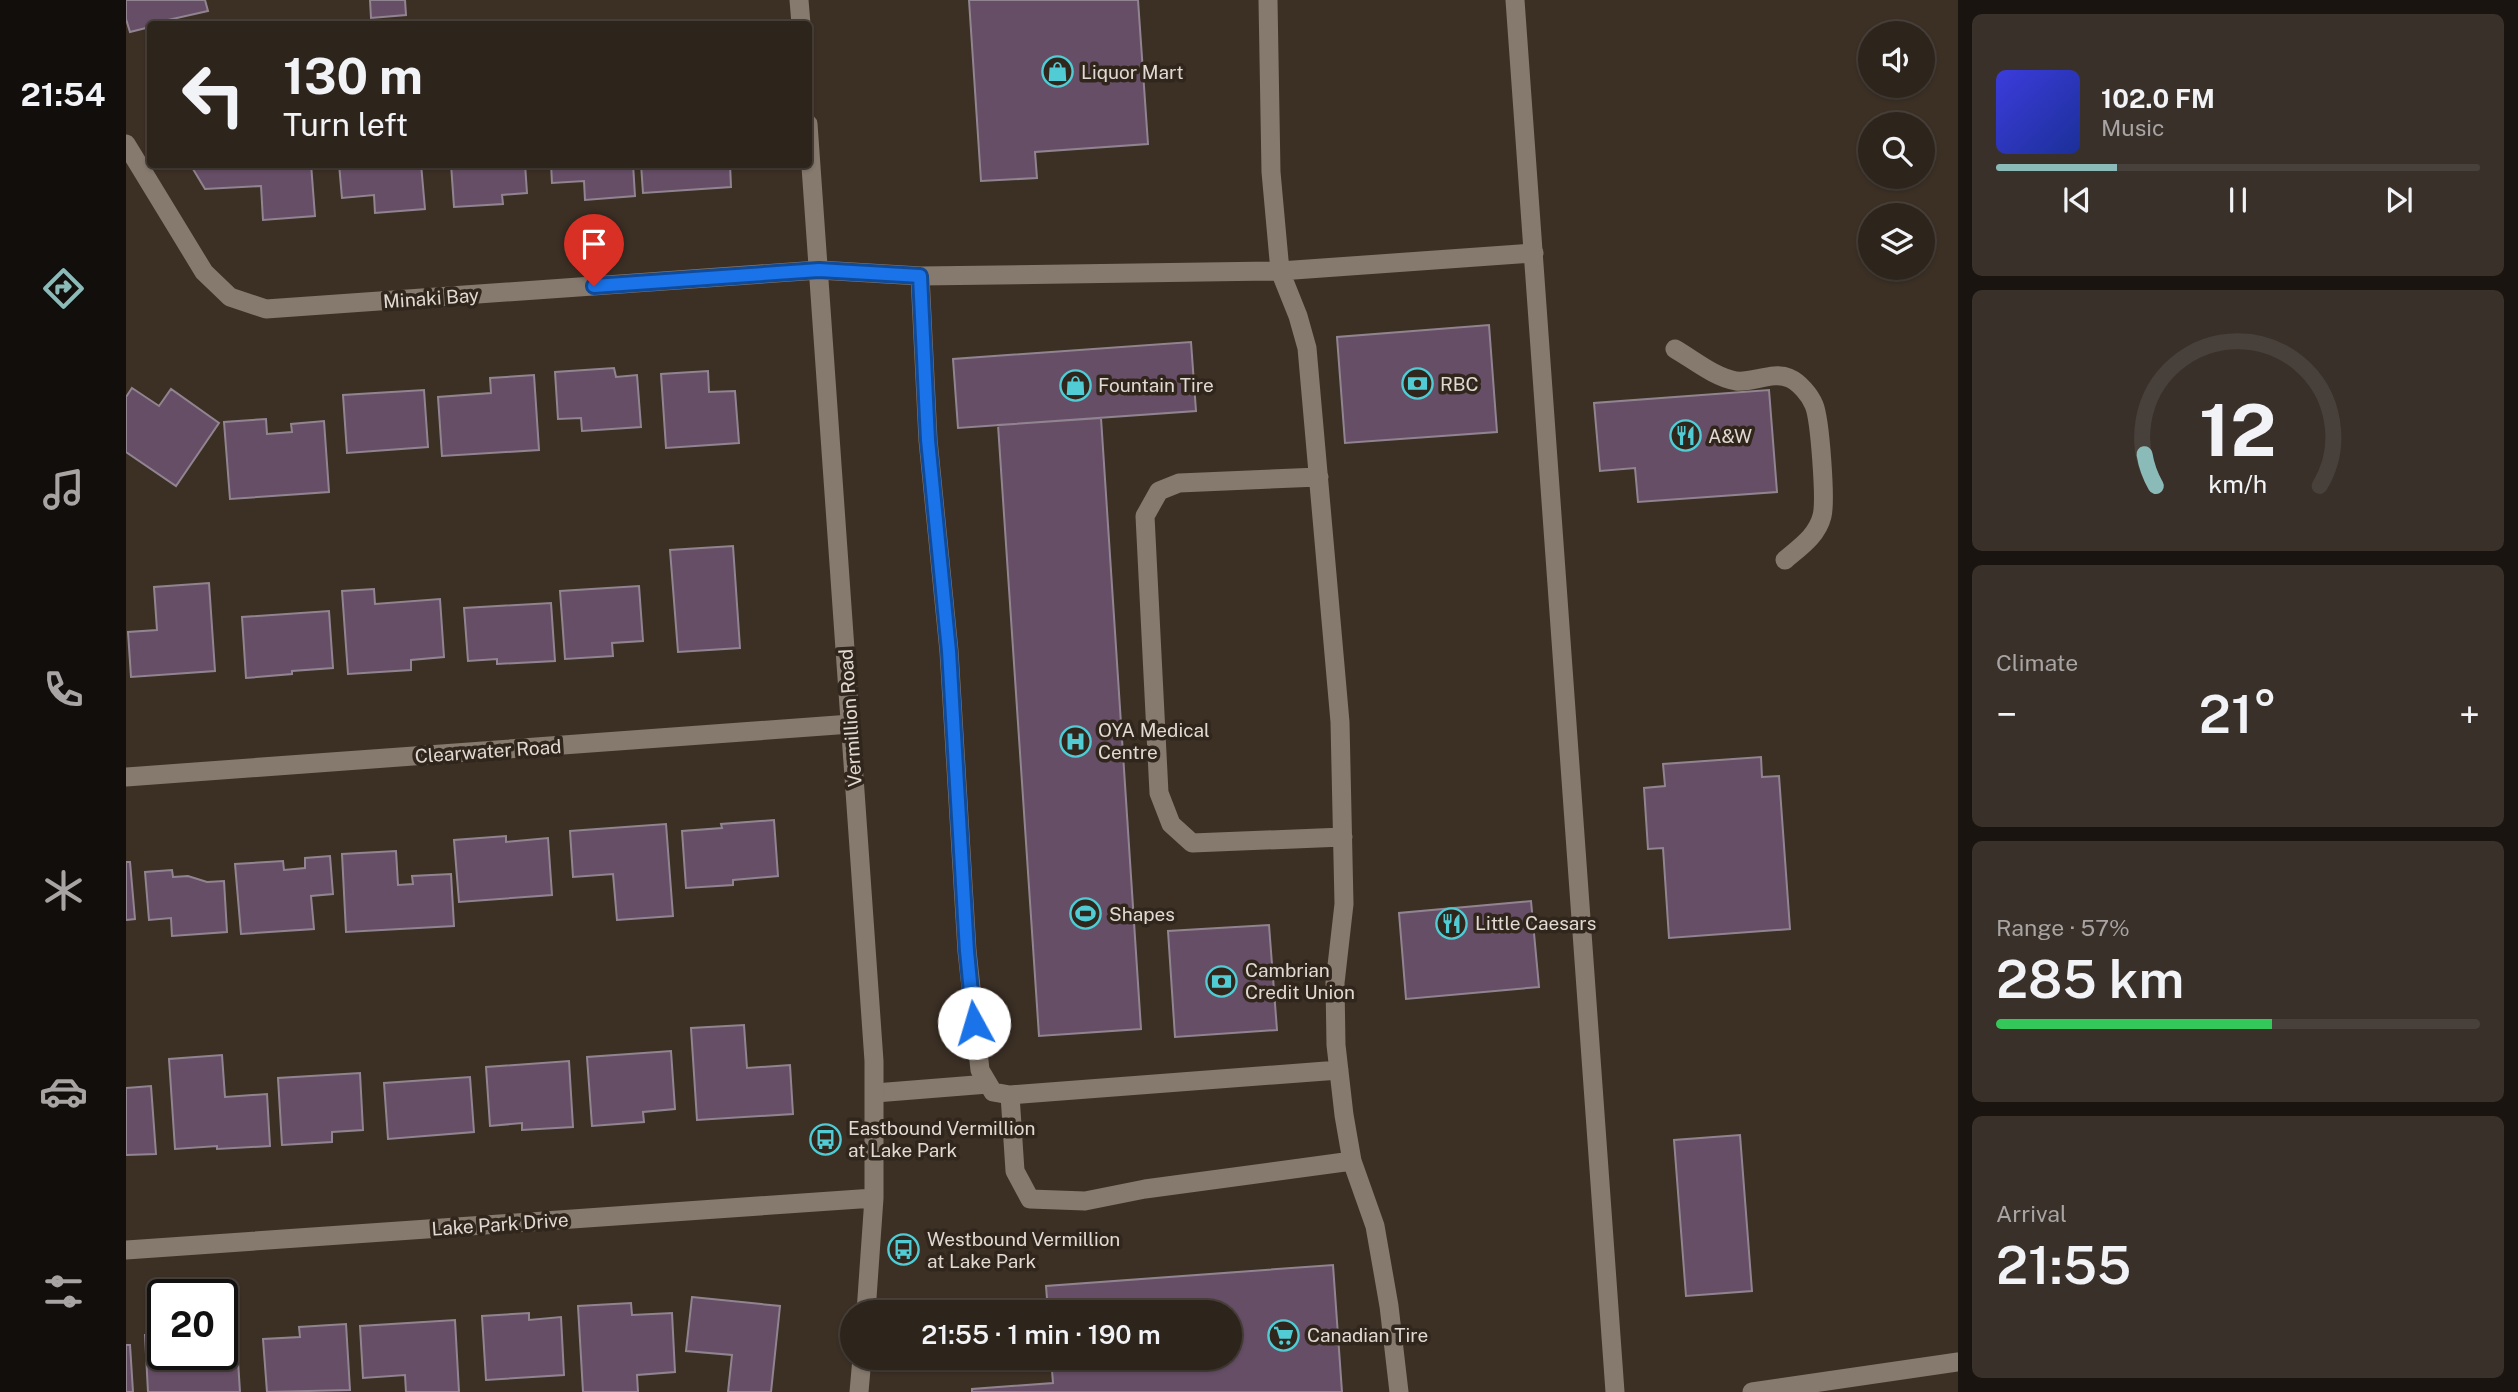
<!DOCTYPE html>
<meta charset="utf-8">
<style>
:root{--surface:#2d241c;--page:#393029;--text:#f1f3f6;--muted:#a7a4a3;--line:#48413b;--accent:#8bbbb9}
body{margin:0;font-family:"Public Sans",sans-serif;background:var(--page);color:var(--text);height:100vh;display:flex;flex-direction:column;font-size:26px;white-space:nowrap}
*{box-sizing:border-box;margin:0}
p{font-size:23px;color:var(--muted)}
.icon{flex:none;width:38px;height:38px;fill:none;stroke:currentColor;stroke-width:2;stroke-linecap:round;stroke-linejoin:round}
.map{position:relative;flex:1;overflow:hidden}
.drawer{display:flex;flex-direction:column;gap:14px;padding:14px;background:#19140f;width:560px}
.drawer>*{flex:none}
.banner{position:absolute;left:21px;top:21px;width:665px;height:147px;border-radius:7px;box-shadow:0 2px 5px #0004,0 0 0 2px var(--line);background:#2d241c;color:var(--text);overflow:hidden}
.tools{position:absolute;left:1732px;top:21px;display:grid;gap:14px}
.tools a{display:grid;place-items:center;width:77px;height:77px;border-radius:50%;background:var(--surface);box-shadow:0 2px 5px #0004,0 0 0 2px var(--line);font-size:35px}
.speed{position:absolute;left:21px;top:1279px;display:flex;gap:14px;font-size:35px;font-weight:700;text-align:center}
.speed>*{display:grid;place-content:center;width:91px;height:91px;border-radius:50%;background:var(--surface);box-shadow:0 2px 5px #0004,0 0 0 2px var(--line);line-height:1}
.speed .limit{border:4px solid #111;border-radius:10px;background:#fff;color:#111}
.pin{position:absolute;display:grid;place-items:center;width:60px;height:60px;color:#fff;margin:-72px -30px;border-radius:50% 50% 50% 0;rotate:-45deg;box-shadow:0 0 7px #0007}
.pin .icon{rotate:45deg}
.me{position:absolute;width:77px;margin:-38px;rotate:354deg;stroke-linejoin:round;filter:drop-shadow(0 0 5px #0008)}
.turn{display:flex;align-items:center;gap:24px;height:147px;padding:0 21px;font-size:32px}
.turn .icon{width:91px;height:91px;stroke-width:2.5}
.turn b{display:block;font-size:49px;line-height:60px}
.big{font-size:52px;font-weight:600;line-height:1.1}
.drawer .tile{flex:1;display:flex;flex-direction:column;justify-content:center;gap:10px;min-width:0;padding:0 24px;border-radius:10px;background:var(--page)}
.drawer .dial{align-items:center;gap:0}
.dial svg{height:182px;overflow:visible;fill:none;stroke:var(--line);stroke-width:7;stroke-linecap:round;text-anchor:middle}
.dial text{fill:var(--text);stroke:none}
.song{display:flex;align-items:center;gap:21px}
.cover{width:84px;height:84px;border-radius:10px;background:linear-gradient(135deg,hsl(240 70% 55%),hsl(230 70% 35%))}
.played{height:7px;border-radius:4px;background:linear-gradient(90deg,var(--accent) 25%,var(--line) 25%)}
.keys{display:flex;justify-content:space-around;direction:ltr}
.heat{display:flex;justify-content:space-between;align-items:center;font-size:38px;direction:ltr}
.charge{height:10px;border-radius:5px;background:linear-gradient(90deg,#34c759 57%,var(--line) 0)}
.trip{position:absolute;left:714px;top:1300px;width:402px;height:70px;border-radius:35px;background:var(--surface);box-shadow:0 2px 5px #0004,0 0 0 2px var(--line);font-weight:600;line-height:70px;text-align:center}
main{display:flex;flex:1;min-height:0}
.menu{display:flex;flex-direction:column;width:126px;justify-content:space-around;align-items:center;background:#120e0b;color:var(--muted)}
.menu .icon{width:49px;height:49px}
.menu .current{color:var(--accent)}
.menu b{font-size:32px;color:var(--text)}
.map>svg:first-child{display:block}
.building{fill:#664e66;stroke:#918491;stroke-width:2}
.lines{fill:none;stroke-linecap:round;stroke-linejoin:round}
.service{stroke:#86796d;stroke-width:19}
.minor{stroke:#86796d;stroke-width:19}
.route-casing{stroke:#114b97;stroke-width:18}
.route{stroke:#1a73e8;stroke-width:12}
.labels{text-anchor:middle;stroke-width:7;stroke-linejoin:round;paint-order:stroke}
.poi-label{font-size:19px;fill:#e1d9d3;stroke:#31261c;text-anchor:start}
.street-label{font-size:19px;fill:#e1d9d3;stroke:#31261c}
</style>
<main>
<nav class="menu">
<b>21:54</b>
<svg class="icon current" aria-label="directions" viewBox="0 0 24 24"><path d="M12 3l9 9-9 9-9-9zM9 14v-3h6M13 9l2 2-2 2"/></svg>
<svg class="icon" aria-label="music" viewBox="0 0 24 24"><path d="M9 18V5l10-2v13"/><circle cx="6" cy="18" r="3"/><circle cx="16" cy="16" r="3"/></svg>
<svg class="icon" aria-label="phone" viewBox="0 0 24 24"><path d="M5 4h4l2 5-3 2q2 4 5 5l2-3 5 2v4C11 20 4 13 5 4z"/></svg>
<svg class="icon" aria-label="climate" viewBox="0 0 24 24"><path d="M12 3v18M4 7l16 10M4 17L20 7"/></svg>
<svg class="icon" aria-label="car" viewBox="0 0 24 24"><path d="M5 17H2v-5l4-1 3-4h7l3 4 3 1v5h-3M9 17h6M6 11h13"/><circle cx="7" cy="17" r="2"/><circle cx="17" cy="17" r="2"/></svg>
<svg class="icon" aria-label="filters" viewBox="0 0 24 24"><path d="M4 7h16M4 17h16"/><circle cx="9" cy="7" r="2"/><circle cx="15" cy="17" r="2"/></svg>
</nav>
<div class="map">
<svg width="1832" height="1392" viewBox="0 0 1832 1392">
<rect width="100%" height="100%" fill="#3c3025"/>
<path class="building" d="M 0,0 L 79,0 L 82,11 L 24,24 L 24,27 L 4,32 L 0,19 Z
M 244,0 L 279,0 L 280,15 L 245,18 Z
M 843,0 L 1012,0 L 1022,144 L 909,152 L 911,178 L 855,181 Z
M 64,164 L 185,164 L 189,216 L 137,220 L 135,186 L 79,189 Z
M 213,164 L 295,164 L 299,209 L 249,213 L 248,195 L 216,198 Z
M 325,164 L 399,164 L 401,193 L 376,195 L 377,204 L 328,207 Z
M 425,164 L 507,164 L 509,196 L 459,200 L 458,181 L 426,183 Z
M 515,164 L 604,164 L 605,187 L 517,193 Z
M 1363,325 L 1371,432 L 1219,443 L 1211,337 Z
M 1065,342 L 1070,411 L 832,428 L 827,359 Z
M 488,368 L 490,377 L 511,375 L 515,427 L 456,431 L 455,418 L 432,419 L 429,372 Z
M 582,371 L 583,392 L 609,391 L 613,443 L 540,448 L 535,374 Z
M 408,375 L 413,450 L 316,456 L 312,397 L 365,393 L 364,378 Z
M 6,388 L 33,406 L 45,389 L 93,423 L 50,486 L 0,452 L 0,397 Z
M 298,390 L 302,447 L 221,453 L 217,395 Z
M 1643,390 L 1651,492 L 1512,502 L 1509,468 L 1474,471 L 1468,403 Z
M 975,418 L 1015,1029 L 913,1036 L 872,425 Z
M 140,419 L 141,434 L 166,432 L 165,424 L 198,421 L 203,492 L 104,499 L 98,422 Z
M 607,546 L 614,648 L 552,652 L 544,550 Z
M 83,583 L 89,671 L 5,677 L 2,632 L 31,630 L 28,587 Z
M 513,586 L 517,641 L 486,643 L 487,656 L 439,659 L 434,591 Z
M 248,589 L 249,604 L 314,599 L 318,657 L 285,660 L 285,670 L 222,674 L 216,591 Z
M 425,603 L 429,661 L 371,664 L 371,659 L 342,661 L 338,608 Z
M 203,611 L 207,668 L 166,671 L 166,674 L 120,678 L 116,617 Z
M 1635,757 L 1636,777 L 1653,776 L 1664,929 L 1543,938 L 1537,848 L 1522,849 L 1518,788 L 1539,786 L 1537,764 Z
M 648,820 L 652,876 L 607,880 L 607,885 L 560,888 L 556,831 L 596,828 L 595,824 Z
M 540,824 L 547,916 L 491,920 L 487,874 L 447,877 L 444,831 Z
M 380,836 L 380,842 L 422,838 L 426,895 L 333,902 L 328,840 Z
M 270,851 L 272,885 L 287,884 L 286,876 L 325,874 L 328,926 L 220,932 L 216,854 Z
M 204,856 L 207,894 L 185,896 L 188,929 L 115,934 L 109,864 L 157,861 L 158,870 L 179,868 L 179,858 Z
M 0,862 L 4,862 L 9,919 L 0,920 Z
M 46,870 L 47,877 L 62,876 L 81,882 L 98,881 L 101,932 L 46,936 L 45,918 L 23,920 L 19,872 Z
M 1405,901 L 1413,987 L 1280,999 L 1273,913 Z
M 1143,925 L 1151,1030 L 1049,1037 L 1042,931 Z
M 618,1025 L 621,1068 L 664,1065 L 667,1114 L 571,1120 L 565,1028 Z
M 545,1051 L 549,1109 L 517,1112 L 518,1122 L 466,1126 L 461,1057 Z
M 96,1055 L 99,1097 L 141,1094 L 144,1146 L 91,1149 L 91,1146 L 49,1149 L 43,1059 Z
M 443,1061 L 447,1127 L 396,1130 L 396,1123 L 364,1126 L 360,1067 Z
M 234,1073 L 237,1130 L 206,1132 L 206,1142 L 156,1145 L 152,1078 Z
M 344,1077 L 348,1132 L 262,1139 L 258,1083 Z
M 25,1086 L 30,1154 L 0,1155 L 0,1088 Z
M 1614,1135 L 1626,1291 L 1560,1296 L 1548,1140 Z
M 1207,1265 L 1216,1392 L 846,1392 L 846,1389 L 927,1383 L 925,1358 L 1104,1358 L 1104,1312 L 922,1312 L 920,1286 Z
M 566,1297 L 654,1306 L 645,1392 L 602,1392 L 606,1355 L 560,1351 Z
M 505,1303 L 506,1315 L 546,1313 L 549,1372 L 511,1375 L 512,1392 L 457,1392 L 452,1306 Z
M 403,1313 L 403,1320 L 435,1317 L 438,1375 L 360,1380 L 356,1316 Z
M 329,1320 L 333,1392 L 280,1392 L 279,1375 L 237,1378 L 234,1326 Z
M 220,1324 L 224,1390 L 141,1392 L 137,1339 L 174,1337 L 173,1327 Z
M 37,1334 L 37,1354 L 96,1354 L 96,1346 L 111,1345 L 114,1392 L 22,1392 L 19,1335 Z
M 0,1345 L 4,1345 L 7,1392 L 0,1392 Z"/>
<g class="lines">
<path class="service" d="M 1142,0 L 1145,172 L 1154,271 L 1408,253
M 1389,0 L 1489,1392
M 693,270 L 794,276 L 1154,271 L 1172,316 L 1181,348 L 1214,722 L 1218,904 L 1209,983 L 1210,1045 L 1218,1115 L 1226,1161 L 1249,1226 L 1263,1306 L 1273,1392
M 794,276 L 802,440 L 823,651 L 841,951 L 854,1070 L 867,1092 L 884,1095 L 1213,1070
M 1549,349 C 1568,360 1588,377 1610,381 C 1627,383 1647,371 1663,378 C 1673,382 1684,395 1688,405 C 1694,419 1700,501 1696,516 C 1691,536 1674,547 1659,560
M 1193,477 L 1053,483 L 1033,491 L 1019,516 L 1033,793 L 1045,824 L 1066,843 L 1217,837
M 749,1093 L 862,1084
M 884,1095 L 889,1171 L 904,1199 L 959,1201 L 1019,1189 L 1226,1161
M 1626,1392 L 1832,1362"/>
<path class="minor" d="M 673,0 L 675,24
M 682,124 L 748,1061 L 748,1198 L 740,1312
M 0,144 L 78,272 L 104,297 L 140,309 L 693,270
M 0,777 L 725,724
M 0,1250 L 748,1198
M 733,1392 L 736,1358"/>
</g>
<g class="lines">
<defs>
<path id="route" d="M 468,286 L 693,270 L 794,276 L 802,440 L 823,651 L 841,951 L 848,1023"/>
</defs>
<use href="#route" class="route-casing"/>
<use href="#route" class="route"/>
</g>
<defs>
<symbol id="shop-ring" viewBox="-11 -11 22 22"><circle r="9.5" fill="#31261c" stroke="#51ccd4" stroke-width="1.5"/><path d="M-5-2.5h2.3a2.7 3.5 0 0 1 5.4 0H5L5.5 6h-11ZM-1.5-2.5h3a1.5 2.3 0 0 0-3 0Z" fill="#51ccd4"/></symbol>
<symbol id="bank-ring" viewBox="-11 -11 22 22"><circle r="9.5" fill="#31261c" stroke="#51ccd4" stroke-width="1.5"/><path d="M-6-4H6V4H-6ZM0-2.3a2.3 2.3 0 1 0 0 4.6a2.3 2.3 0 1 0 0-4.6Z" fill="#51ccd4"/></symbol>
<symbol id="restaurant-ring" viewBox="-11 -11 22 22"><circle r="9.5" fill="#31261c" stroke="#51ccd4" stroke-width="1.5"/><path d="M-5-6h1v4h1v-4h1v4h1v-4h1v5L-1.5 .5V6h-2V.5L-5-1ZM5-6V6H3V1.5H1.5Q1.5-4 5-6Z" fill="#51ccd4"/></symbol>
<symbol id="hospital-ring" viewBox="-11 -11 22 22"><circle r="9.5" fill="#31261c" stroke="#51ccd4" stroke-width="1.5"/><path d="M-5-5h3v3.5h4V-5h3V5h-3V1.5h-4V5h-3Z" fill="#51ccd4"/></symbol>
<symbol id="stadium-ring" viewBox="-11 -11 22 22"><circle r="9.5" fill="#31261c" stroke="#51ccd4" stroke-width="1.5"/><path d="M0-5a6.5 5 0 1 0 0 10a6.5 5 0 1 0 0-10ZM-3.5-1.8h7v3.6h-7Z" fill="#51ccd4"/></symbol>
<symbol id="bus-ring" viewBox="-11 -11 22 22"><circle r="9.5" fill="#31261c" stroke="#51ccd4" stroke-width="1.5"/><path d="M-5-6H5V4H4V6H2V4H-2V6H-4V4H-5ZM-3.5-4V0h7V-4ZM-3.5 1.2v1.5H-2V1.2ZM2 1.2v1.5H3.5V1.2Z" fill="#51ccd4"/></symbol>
<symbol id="supermarket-ring" viewBox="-11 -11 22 22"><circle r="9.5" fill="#31261c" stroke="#51ccd4" stroke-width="1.5"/><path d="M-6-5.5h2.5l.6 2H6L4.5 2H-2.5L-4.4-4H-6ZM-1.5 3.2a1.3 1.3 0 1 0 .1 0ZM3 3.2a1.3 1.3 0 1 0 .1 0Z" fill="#51ccd4"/></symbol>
</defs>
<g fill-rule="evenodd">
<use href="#shop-ring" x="914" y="54" width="35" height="35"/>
<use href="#bank-ring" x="1274" y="366" width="35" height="35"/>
<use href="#shop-ring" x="932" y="368" width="35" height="35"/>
<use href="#restaurant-ring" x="1542" y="418" width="35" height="35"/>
<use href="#hospital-ring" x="932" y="724" width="35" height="35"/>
<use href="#stadium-ring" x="942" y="896" width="35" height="35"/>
<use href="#restaurant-ring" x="1308" y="906" width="35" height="35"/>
<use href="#bank-ring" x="1078" y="964" width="35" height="35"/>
<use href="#bus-ring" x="682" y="1122" width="35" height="35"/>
<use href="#bus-ring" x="760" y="1232" width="35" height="35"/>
<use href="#supermarket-ring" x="1140" y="1318" width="35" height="35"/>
</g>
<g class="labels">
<g class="poi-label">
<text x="955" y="79">Liquor Mart</text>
<text x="1314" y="391">RBC</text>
<text x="972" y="392">Fountain Tire</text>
<text x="1582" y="443">A&amp;W</text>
<text x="972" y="737">OYA Medical<tspan x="972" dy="22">Centre</tspan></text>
<text x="983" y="921">Shapes</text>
<text x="1349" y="930">Little Caesars</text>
<text x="1119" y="977">Cambrian<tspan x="1119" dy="22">Credit Union</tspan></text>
<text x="722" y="1135">Eastbound Vermillion<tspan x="722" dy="22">at Lake Park</tspan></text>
<text x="801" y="1246">Westbound Vermillion<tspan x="801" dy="22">at Lake Park</tspan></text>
<text x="1181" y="1342">Canadian Tire</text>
</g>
<g class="street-label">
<text transform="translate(305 298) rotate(-4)" y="7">Minaki Bay</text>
<text transform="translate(724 718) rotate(-94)" y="7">Vermillion Road</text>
<text transform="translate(362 751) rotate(-4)" y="7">Clearwater Road</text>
<text transform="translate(374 1224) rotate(-4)" y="7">Lake Park Drive</text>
</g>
</g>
</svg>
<div class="tools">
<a><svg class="icon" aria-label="sound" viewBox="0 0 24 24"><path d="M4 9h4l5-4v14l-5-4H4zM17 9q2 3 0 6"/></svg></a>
<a><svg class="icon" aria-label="search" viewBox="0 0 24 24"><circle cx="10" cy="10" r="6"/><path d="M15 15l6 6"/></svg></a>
<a><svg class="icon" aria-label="layers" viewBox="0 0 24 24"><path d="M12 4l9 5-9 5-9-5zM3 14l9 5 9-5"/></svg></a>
</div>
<div class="speed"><div class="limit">20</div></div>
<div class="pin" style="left:468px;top:286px;background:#d93025"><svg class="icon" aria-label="arrive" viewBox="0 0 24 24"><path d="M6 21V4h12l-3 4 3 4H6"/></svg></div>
<svg class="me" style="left:848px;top:1023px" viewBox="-20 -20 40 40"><circle r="19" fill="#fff"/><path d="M0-13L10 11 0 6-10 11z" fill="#1a73e8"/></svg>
<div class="trip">21:55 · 1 min · 190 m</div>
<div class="banner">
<div class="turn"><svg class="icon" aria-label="left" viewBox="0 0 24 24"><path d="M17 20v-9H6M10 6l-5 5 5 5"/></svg><div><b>130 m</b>Turn left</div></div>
</div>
</div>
<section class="drawer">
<div class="tile">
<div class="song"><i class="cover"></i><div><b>102.0 FM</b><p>Music</p></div></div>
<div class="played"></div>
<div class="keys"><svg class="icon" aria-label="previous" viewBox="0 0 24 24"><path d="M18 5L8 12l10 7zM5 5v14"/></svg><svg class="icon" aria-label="pause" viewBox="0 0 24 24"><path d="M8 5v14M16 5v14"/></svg><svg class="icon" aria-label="next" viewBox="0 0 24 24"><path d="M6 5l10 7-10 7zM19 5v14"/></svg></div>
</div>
<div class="tile dial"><svg viewBox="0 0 100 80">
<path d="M14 69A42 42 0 1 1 86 69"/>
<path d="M14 69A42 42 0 0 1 9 55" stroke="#8bbbb9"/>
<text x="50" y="56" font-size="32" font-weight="700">12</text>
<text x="50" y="72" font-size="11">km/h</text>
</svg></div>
<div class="tile"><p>Climate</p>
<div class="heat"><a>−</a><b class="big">21°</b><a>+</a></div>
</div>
<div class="tile"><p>Range · 57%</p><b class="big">285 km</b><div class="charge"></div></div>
<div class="tile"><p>Arrival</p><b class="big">21:55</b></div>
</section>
</main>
